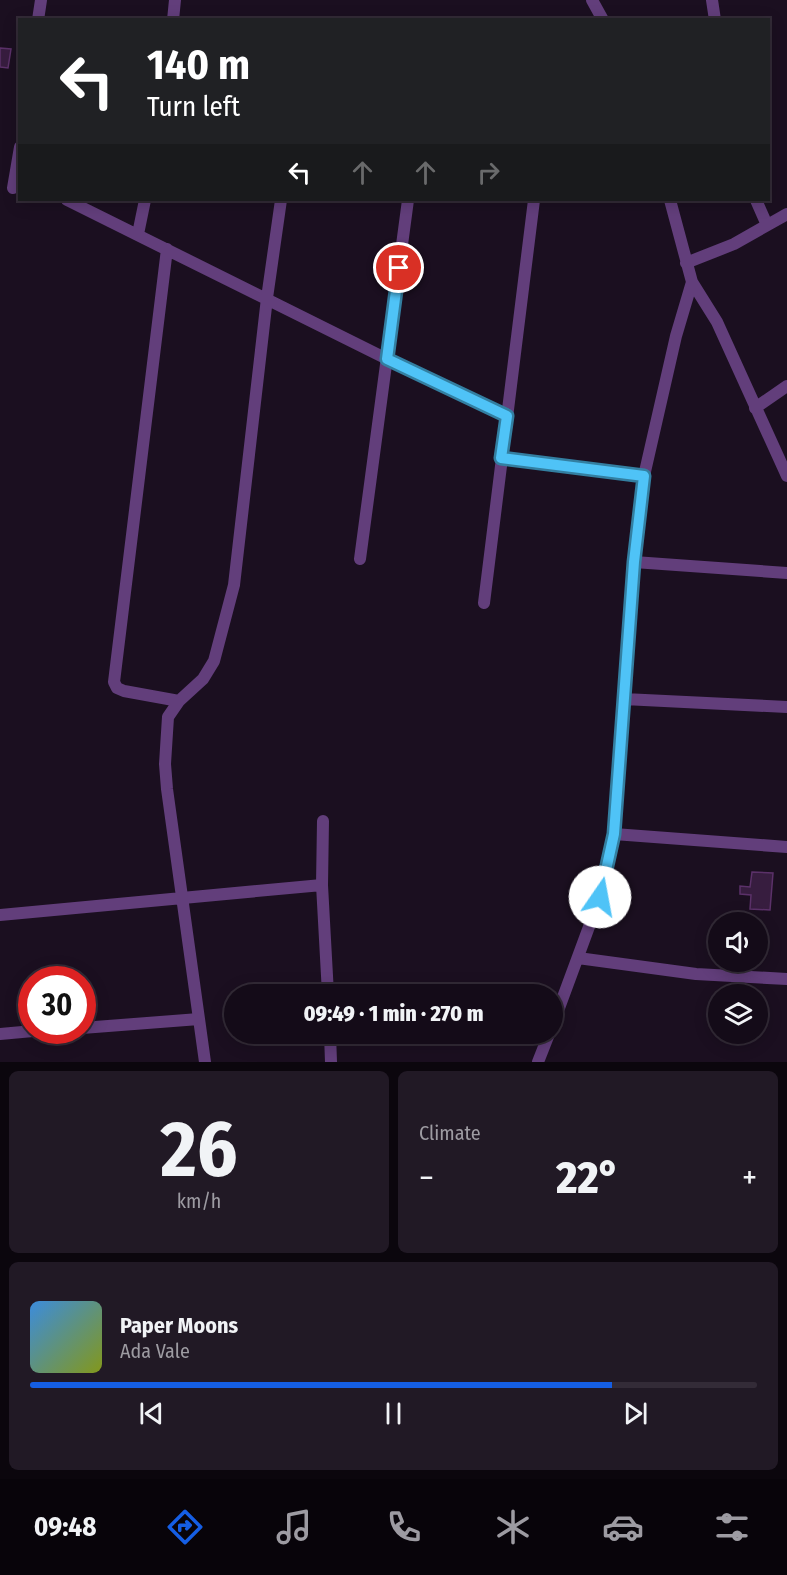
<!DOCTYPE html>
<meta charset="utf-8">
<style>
:root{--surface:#140b18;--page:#211925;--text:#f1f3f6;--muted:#9d9ba2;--line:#332b37;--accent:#155ee4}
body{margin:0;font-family:"Fira Sans Condensed",sans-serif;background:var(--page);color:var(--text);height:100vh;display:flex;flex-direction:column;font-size:22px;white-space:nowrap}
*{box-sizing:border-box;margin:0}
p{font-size:20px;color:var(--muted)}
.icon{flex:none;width:33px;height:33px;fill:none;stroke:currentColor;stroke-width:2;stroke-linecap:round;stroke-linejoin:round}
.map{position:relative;height:1062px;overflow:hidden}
.side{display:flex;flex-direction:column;gap:9px;padding:9px;background:#0b060d;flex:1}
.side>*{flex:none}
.hud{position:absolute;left:18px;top:18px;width:752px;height:183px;border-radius:0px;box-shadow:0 3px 15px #0003,0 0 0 2px var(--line);background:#202124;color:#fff;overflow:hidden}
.controls{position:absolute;left:708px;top:912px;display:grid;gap:12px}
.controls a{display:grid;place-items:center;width:60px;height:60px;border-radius:50%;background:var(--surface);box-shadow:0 3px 15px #0003,0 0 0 2px var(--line);font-size:30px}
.speed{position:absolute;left:18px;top:966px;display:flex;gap:12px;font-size:30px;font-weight:700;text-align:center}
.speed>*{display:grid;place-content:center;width:78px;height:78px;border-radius:50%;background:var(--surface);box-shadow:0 3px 15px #0003,0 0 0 2px var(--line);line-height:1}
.speed .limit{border:9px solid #d22;background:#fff;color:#111}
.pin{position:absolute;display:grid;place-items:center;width:51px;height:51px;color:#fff;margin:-26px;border:3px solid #fff;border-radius:50%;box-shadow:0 2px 6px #0007}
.me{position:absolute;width:66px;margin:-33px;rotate:12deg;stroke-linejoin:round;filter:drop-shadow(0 0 4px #0008)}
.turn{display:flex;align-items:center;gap:21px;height:126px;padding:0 30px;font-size:27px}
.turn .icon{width:78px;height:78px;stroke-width:2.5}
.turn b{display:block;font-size:42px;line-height:51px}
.lanes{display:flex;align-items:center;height:57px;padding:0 30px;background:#0003;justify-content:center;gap:30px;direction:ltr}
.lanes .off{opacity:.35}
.big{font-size:45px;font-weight:800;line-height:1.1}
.side .card{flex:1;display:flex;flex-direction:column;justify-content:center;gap:9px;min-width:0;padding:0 21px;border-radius:9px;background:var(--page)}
.side .dial{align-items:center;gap:0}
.dial b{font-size:78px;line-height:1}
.song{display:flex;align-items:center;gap:18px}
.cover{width:72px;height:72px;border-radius:9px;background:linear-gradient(135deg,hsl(210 70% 55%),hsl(70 70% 35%))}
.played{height:6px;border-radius:3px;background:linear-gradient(90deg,var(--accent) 80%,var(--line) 80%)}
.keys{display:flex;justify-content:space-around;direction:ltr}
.heat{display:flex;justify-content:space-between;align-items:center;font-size:33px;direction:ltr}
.side .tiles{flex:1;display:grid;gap:9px;grid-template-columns:1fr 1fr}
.card:last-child{grid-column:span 2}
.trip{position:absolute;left:224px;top:984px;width:339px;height:60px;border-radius:30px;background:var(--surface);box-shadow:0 3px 15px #0003,0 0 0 2px var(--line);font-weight:800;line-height:60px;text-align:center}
.menu{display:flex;height:96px;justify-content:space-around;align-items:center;background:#08040a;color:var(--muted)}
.menu .icon{width:42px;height:42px}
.menu .on{color:var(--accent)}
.menu b{font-size:27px;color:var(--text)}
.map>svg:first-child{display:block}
.building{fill:#371d3f;stroke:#5b3169;stroke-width:1.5}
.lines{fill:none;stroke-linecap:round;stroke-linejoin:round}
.street{stroke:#623e7b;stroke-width:12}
.route-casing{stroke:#337fa1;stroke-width:15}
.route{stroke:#4fc3f7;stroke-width:10}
</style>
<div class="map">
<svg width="787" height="1062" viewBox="0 0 787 1062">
<rect width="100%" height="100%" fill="#1b0f20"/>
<path class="building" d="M 0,48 L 11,49 L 8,68 L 0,67 Z
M 752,872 L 773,873 L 770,910 L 750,909 L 751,895 L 740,894 L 740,886 L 750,887 Z"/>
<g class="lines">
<path class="street" d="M 592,0 L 603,20
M 712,0 L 715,20
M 38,20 L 41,0
M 173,20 L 175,0
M 13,188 L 20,147
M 67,200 L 387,359 L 506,416
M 756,200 L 767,225
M 138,234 L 145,200
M 167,249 L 114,682 L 117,688 L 124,691 L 179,701
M 686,263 L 734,244 L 787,214
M 692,282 L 717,322 L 787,476
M 755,408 L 787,386
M 501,458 L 644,476
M 360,559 L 408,200
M 634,562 L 787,573
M 484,603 L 534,200
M 624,699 L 787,707
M 323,821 L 322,885 L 328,994
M 614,834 L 787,847
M 0,915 L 322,885
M 578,958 L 696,974 L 787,979
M 552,1027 L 600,897 L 614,834 L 634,562 L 644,476 L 676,336 L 692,282 L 670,200
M 82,1028 L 199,1019
M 0,1034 L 44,1030
M 330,1034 L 331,1062
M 205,1062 L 167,789 L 165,764 L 168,717 L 179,701 L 203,679 L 214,661 L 234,585 L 267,298 L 281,200
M 538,1062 L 549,1034"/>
</g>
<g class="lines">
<defs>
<path id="route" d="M 399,268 L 387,359 L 507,416 L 501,458 L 644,476 L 634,562 L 614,834 L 600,897"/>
</defs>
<use href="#route" class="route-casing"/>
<use href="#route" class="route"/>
</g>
</svg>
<div class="controls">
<a><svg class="icon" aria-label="sound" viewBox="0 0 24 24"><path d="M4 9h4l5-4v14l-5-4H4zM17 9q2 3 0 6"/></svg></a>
<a><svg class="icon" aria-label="layers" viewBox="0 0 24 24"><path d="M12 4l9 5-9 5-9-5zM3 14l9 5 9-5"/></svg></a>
</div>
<div class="speed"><div class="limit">30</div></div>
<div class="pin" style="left:399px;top:268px;background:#d93025"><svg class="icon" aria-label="arrive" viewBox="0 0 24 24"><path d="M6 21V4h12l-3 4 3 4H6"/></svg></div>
<svg class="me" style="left:600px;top:897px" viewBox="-20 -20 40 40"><circle r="19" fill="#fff"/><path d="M0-13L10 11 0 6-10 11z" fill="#4fc3f7"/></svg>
<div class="trip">09:49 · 1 min · 270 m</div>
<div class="hud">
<div class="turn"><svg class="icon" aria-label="left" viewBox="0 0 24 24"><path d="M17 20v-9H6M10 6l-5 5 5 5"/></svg><div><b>140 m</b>Turn left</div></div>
<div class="lanes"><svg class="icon" aria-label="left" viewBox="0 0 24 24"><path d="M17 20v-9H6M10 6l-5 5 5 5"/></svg><svg class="icon off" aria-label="ahead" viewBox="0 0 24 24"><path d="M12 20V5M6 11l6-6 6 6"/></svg><svg class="icon off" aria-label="ahead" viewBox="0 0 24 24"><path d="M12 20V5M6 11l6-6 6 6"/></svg><svg class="icon off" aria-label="right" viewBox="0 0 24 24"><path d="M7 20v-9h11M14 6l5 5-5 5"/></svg></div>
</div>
</div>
<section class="side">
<div class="tiles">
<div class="card dial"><b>26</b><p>km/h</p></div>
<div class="card"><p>Climate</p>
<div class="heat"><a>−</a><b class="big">22°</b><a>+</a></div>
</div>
<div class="card">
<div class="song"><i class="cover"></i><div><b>Paper Moons</b><p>Ada Vale</p></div></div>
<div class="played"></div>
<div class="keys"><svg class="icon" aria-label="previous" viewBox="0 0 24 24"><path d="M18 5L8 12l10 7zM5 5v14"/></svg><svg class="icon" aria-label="pause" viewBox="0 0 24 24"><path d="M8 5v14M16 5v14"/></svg><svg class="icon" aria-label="next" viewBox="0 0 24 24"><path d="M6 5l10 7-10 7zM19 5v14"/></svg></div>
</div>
</div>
</section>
<nav class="menu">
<b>09:48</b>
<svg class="icon on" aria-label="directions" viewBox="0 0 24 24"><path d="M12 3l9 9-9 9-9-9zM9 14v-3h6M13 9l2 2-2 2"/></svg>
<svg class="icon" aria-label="music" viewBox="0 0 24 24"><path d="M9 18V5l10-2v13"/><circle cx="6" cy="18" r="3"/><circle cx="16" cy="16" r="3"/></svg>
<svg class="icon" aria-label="phone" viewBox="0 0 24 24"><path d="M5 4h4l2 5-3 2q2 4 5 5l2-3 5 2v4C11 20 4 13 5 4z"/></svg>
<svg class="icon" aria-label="climate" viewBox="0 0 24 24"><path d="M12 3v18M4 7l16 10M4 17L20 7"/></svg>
<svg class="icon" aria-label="car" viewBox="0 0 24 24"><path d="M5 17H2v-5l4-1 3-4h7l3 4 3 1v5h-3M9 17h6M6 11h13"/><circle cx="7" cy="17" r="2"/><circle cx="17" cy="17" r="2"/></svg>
<svg class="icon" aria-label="filters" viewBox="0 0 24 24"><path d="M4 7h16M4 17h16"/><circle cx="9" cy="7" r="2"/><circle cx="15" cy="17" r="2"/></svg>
</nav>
